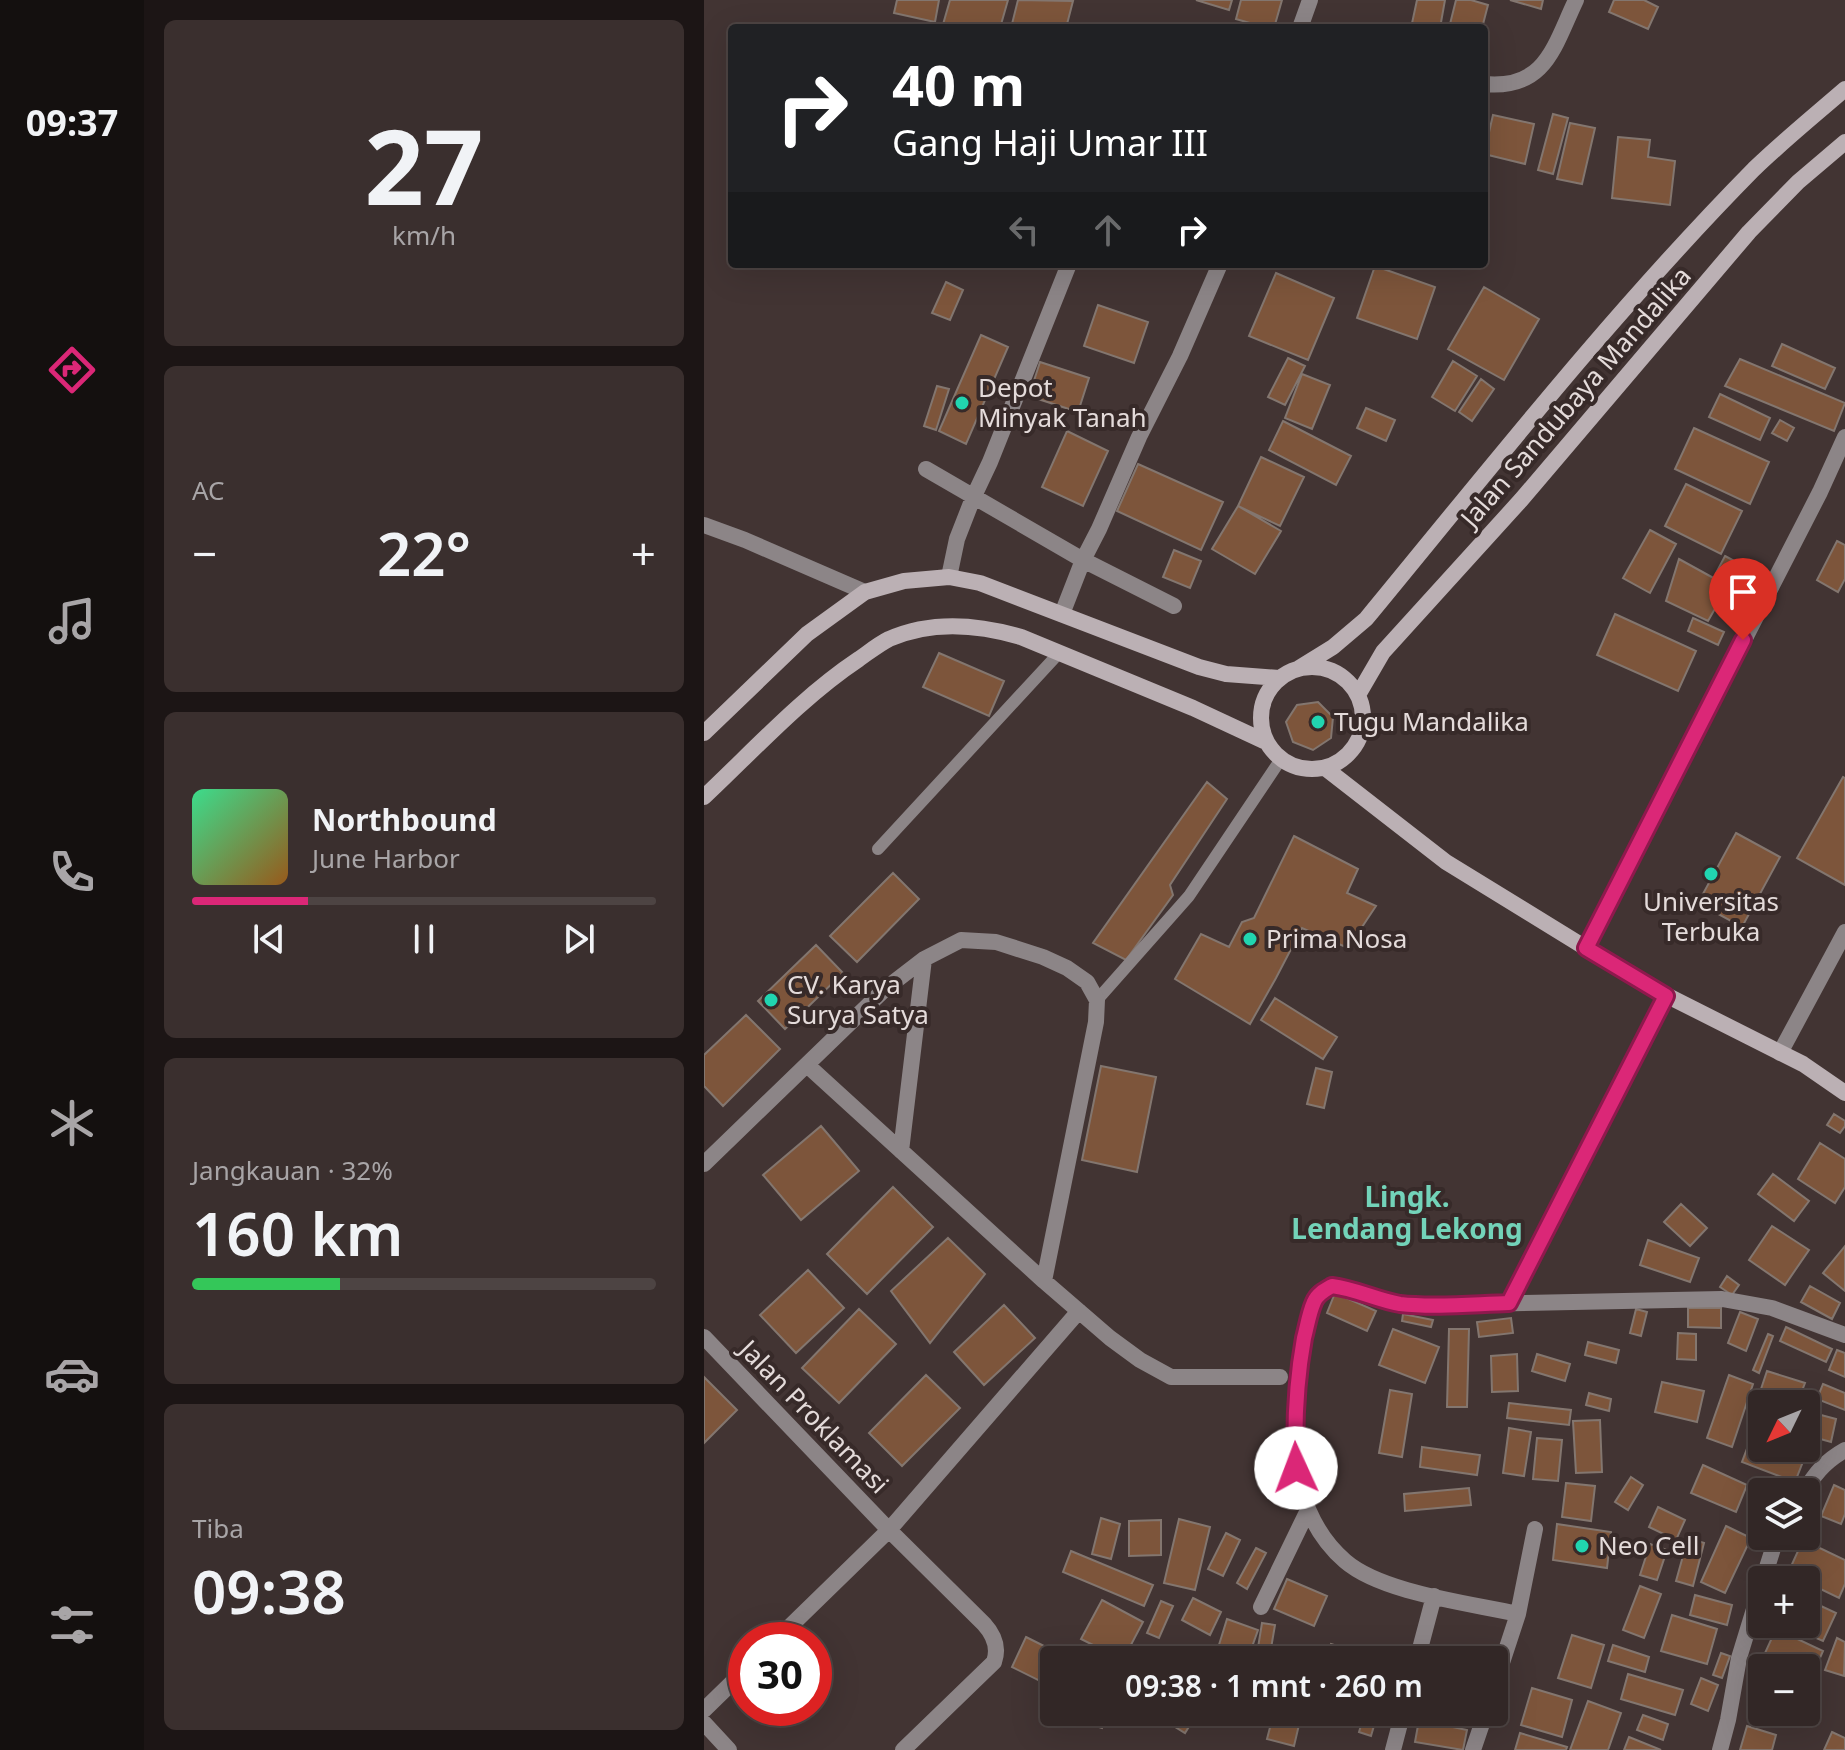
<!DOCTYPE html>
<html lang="id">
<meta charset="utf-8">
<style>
:root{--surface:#322726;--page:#3a2f2e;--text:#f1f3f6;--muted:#a8a5a7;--line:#4d4443;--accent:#db2777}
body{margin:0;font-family:"Noto Sans",sans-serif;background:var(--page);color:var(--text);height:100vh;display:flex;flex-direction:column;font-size:30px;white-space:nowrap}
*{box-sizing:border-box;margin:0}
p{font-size:26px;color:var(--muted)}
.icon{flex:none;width:44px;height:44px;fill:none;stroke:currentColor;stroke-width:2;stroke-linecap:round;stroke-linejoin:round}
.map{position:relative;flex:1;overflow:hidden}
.details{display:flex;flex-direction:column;gap:20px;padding:20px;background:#1c1515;width:560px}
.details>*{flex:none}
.top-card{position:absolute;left:24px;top:24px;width:760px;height:244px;border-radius:8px;box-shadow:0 8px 32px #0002,0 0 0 2px var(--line);background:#202124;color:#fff;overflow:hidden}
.needle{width:52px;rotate:227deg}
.fabs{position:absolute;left:1044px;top:1390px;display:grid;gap:16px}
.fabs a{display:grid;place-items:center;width:72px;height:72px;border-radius:8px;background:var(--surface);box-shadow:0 8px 32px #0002,0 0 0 2px var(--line);font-size:40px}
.speed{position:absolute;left:24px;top:1622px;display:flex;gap:16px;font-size:40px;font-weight:700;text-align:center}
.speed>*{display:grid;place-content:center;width:104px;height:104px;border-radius:50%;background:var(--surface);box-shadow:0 8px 32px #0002,0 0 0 2px var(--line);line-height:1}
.speed .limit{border:12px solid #d22;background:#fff;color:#111}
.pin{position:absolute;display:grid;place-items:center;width:68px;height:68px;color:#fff;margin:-82px -34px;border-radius:50% 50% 50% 0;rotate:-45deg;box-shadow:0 0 8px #0007}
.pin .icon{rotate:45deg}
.me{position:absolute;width:88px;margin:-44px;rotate:358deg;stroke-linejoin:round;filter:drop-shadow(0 0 6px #0008)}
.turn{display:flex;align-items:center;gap:28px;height:168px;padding:0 32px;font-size:36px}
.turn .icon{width:104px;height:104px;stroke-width:2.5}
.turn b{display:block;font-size:56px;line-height:68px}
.lanes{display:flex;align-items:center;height:76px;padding:0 32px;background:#0003;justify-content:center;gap:40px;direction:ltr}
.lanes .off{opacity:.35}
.big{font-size:60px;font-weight:600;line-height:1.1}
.details .card{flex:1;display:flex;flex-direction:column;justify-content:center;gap:12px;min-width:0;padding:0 28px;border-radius:12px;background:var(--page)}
.details .dial{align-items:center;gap:0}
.dial b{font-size:104px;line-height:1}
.song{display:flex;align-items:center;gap:24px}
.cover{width:96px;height:96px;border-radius:12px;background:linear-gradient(135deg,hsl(150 70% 55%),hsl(30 70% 35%))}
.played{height:8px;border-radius:4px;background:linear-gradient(90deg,var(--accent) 25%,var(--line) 25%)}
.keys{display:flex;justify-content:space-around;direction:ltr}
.heat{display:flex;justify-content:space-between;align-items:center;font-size:44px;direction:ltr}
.charge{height:12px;border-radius:6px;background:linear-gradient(90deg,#34c759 32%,var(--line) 0)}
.trip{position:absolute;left:336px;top:1646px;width:468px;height:80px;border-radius:8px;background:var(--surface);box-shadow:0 8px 32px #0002,0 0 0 2px var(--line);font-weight:600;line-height:80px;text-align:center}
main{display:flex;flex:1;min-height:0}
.dock{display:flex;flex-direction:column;width:144px;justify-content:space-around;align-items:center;background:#14100f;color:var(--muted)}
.dock .icon{width:56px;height:56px}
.dock .selected{color:var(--accent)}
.dock b{font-size:36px;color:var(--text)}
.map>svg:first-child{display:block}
.building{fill:#7d553b;stroke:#83766f;stroke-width:2}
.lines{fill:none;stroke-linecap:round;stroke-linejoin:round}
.service{stroke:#8c8587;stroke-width:12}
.minor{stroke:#8c8587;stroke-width:16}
.tertiary{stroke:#8c8587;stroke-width:16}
.secondary{stroke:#bbb0b4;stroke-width:16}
.route-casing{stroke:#8e194d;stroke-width:20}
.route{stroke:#db2777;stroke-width:14}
.poi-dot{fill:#21d5b0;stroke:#372a29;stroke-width:3}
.labels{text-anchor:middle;stroke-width:8;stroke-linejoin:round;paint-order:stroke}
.poi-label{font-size:26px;fill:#e4dbda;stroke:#372a29;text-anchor:start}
.street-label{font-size:26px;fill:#e4dbda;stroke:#372a29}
.neighbourhood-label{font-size:28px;font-weight:bold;fill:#73d3b9;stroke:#372a29}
</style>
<main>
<nav class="dock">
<b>09:37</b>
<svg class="icon selected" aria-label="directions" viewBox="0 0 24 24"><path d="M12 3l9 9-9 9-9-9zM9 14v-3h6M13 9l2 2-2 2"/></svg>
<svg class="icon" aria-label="music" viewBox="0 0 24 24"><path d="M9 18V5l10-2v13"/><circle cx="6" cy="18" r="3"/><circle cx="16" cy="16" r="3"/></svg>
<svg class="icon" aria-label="phone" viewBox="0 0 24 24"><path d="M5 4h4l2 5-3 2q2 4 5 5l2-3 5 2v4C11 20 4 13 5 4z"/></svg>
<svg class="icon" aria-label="climate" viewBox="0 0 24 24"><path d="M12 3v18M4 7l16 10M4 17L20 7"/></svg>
<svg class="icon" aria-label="car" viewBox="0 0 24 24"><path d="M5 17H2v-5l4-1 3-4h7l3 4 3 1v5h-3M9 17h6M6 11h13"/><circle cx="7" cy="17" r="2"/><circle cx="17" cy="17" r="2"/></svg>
<svg class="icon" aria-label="filters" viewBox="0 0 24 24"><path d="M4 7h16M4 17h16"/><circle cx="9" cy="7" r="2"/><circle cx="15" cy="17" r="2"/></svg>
</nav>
<section class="details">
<div class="card dial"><b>27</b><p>km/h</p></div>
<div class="card"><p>AC</p>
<div class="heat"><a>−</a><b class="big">22°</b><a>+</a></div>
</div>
<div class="card">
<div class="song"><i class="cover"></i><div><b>Northbound</b><p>June Harbor</p></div></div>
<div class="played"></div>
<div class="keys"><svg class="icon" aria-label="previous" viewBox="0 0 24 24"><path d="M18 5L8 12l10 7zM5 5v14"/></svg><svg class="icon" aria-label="pause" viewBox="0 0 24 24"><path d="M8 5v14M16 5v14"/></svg><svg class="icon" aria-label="next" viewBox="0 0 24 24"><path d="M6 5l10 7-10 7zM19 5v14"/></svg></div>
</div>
<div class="card"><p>Jangkauan · 32%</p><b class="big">160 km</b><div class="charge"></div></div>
<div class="card"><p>Tiba</p><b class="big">09:38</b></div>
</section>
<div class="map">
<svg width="1141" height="1750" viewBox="0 0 1141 1750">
<rect width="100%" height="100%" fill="#423433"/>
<path class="building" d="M 193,0 L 235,0 L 231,22 L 190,13 Z
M 246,0 L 304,0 L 296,28 L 238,28 Z
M 314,0 L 369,1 L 362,28 L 307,28 Z
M 492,0 L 528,0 L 525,10 Z
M 537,0 L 578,0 L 570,28 L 563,28 L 532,19 Z
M 713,0 L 741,0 L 736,28 L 707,28 Z
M 752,0 L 767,0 L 784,5 L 778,28 L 745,28 Z
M 806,0 L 839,0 L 837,9 Z
M 910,0 L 940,0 L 954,7 L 944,29 L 905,12 Z
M 849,114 L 864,118 L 849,174 L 834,170 Z
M 789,115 L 830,124 L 821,164 L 780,154 Z
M 866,123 L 891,128 L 878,184 L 853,179 Z
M 914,137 L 946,140 L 944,157 L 971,161 L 966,205 L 908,198 Z
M 671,266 L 731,287 L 713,339 L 653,318 Z
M 572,273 L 630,298 L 604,360 L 545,336 Z
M 242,282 L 259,290 L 246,320 L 228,313 Z
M 780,287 L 835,319 L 800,380 L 744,349 Z
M 394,305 L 444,322 L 430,363 L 380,346 Z
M 277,335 L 304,347 L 262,444 L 235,431 Z
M 1078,344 L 1131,368 L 1121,389 L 1068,366 Z
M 584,358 L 601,366 L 581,405 L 564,397 Z
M 1036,359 L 1141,403 L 1130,431 L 1021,386 Z
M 749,361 L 773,376 L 751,411 L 728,397 Z
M 336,362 L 385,378 L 374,412 L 325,396 Z
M 598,374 L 626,385 L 608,429 L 581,418 Z
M 777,379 L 790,389 L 768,421 L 755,412 Z
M 233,386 L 245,389 L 232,430 L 220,426 Z
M 1016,394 L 1066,418 L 1056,440 L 1005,417 Z
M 662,408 L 691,420 L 682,441 L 653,428 Z
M 1076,420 L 1090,428 L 1083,441 L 1068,433 Z
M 579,421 L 647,456 L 632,485 L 565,450 Z
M 990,428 L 1065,462 L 1046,504 L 971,469 Z
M 363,431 L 404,451 L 379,506 L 338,487 Z
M 557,457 L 600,477 L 576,526 L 534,506 Z
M 434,464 L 519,502 L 497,550 L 413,511 Z
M 982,484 L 1038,511 L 1017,554 L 961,526 Z
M 534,506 L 577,531 L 551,574 L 508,549 Z
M 946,530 L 972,544 L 946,593 L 919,578 Z
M 1133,541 L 1141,545 L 1141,579 L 1134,592 L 1113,580 Z
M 470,550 L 497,561 L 486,588 L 459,577 Z
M 1021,556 L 1049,571 L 1039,588 L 1012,573 Z
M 975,559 L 1024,586 L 1004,621 L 962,601 Z
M 911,614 L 992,651 L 974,691 L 893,655 Z
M 989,618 L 1020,632 L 1014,645 L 984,631 Z
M 235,653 L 300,681 L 285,716 L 219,687 Z
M 614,702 L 629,717 L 627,738 L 609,750 L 589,742 L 582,722 L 593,705 Z
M 1139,777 L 1141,778 L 1141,885 L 1093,858 Z
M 503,782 L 523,799 L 466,885 L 469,895 L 422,960 L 389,943 Z
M 1032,833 L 1076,857 L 1038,927 L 994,903 Z
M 590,836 L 654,869 L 643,893 L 672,906 L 644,948 L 598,928 L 572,978 L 546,1024 L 471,979 L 497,934 L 525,947 L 538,922 L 550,918 Z
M 189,873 L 215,899 L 153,962 L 126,936 Z
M 112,945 L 139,973 L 81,1029 L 54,1001 Z
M 571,998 L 633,1037 L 619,1059 L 557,1020 Z
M 42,1015 L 76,1049 L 19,1106 L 0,1086 L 0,1055 Z
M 397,1066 L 452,1077 L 433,1172 L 378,1160 Z
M 612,1068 L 628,1072 L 620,1108 L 603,1104 Z
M 1130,1114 L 1141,1121 L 1141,1126 L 1136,1133 L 1123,1125 Z
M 117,1126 L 155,1171 L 97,1220 L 59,1175 Z
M 1116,1143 L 1141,1159 L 1141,1187 L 1131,1203 L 1094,1179 Z
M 1069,1174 L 1105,1201 L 1090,1221 L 1054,1194 Z
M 189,1187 L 229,1227 L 163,1294 L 123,1254 Z
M 977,1204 L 1003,1228 L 986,1246 L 960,1222 Z
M 1068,1226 L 1105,1250 L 1081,1285 L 1045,1260 Z
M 244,1238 L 281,1274 L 226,1343 L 187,1291 Z
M 944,1240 L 995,1258 L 986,1282 L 936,1265 Z
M 1141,1246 L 1141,1291 L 1119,1273 Z
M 104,1270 L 140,1308 L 92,1353 L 56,1315 Z
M 1023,1276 L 1035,1285 L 1028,1295 L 1016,1287 Z
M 1106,1286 L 1136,1303 L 1128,1319 L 1097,1302 Z
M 631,1293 L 672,1311 L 663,1331 L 623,1313 Z
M 300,1305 L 331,1338 L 280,1385 L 250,1352 Z
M 984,1308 L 1017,1308 L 1017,1328 L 984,1327 Z
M 155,1309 L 192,1344 L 135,1403 L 98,1368 Z
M 932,1309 L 943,1312 L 937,1336 L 926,1333 Z
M 1036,1312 L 1054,1319 L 1042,1351 L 1024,1343 Z
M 699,1314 L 729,1320 L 727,1327 L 698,1321 Z
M 807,1318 L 809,1333 L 775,1337 L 773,1322 Z
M 1082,1327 L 1128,1349 L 1122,1362 L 1076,1341 Z
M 689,1329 L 735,1347 L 721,1383 L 675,1365 Z
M 745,1329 L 765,1329 L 763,1407 L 743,1407 Z
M 974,1333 L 992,1334 L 992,1360 L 973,1359 Z
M 1064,1334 L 1069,1336 L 1055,1373 L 1049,1370 Z
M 884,1342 L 915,1350 L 912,1363 L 881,1355 Z
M 1133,1350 L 1141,1353 L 1141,1377 L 1125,1370 Z
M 813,1354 L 814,1391 L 788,1392 L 787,1356 Z
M 833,1354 L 866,1364 L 861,1381 L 828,1371 Z
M 1063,1371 L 1101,1383 L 1093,1404 L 1056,1392 Z
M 222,1375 L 256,1408 L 198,1466 L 165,1433 Z
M 1025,1375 L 1049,1384 L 1028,1447 L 1003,1438 Z
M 0,1377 L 33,1410 L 0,1443 Z
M 958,1382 L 1000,1391 L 993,1422 L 951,1412 Z
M 1119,1384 L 1141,1393 L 1141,1410 L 1113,1399 Z
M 686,1390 L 708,1394 L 698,1457 L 675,1453 Z
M 885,1393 L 907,1399 L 905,1411 L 882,1405 Z
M 805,1403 L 867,1410 L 865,1425 L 803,1418 Z
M 1056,1403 L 1058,1404 L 1058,1428 L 1049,1426 Z
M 1102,1411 L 1132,1419 L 1127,1442 L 1102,1435 Z
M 896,1420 L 898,1472 L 872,1473 L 869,1421 Z
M 805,1428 L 827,1432 L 820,1476 L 799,1473 Z
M 833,1438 L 858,1440 L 854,1481 L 829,1479 Z
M 1047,1438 L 1058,1442 L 1058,1448 L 1072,1448 L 1100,1459 L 1091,1482 L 1038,1462 Z
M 718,1447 L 776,1455 L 773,1475 L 716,1467 Z
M 999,1465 L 1043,1485 L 1032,1512 L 987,1493 Z
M 927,1477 L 939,1485 L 924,1510 L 911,1502 Z
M 862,1483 L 891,1486 L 887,1521 L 858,1517 Z
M 1130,1485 L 1141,1490 L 1141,1514 L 1137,1524 L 1117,1516 Z
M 765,1488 L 767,1505 L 701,1511 L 700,1494 Z
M 954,1507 L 981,1520 L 972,1540 L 945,1527 Z
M 397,1518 L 416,1524 L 407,1559 L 388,1554 Z
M 475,1519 L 506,1527 L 491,1590 L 460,1583 Z
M 457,1520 L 457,1555 L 425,1556 L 425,1521 Z
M 853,1524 L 907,1532 L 903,1568 L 849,1560 Z
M 1022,1526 L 1047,1538 L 1021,1593 L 997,1582 Z
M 522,1533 L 536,1540 L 519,1576 L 504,1569 Z
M 984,1538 L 1000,1543 L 989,1586 L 972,1581 Z
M 1099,1540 L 1141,1560 L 1141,1584 L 1135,1598 L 1102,1582 L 1102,1580 L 1084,1573 Z
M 946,1544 L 963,1550 L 953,1580 L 936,1575 Z
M 552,1548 L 562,1553 L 543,1589 L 533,1583 Z
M 367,1551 L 449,1585 L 440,1606 L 359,1572 Z
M 583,1579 L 623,1596 L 610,1626 L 570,1609 Z
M 936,1586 L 957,1594 L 940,1638 L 919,1630 Z
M 991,1595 L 1028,1605 L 1023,1625 L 986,1615 Z
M 489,1598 L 517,1612 L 506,1635 L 478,1620 Z
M 1102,1599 L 1132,1613 L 1119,1641 L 1080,1624 L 1102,1624 Z
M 398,1600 L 439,1622 L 419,1660 L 377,1639 Z
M 457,1601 L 469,1606 L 455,1638 L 443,1633 Z
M 968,1615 L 1013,1629 L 1003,1664 L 957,1651 Z
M 523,1619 L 554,1630 L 544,1658 L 514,1648 Z
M 558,1623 L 571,1625 L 565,1660 L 552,1660 Z
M 1072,1629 L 1119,1651 L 1102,1690 L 1102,1668 L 1058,1668 L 1058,1681 L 1050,1677 Z
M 868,1635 L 900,1645 L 887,1688 L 854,1678 Z
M 322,1637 L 352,1652 L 338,1682 L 308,1667 Z
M 1133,1638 L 1141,1642 L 1140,1676 L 1121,1670 Z
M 627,1644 L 662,1655 L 660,1660 L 623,1660 Z
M 909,1645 L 945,1657 L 941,1672 L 904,1661 Z
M 1017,1653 L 1026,1656 L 1018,1678 L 1009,1675 Z
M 924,1674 L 979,1690 L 971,1715 L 917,1699 Z
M 997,1678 L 1014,1685 L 1004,1711 L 987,1704 Z
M 828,1688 L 868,1700 L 858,1737 L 817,1725 Z
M 884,1701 L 917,1713 L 904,1750 L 866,1750 Z
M 372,1712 L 403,1712 L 398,1728 L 370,1719 Z
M 447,1712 L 494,1712 L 481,1733 Z
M 570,1712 L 598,1712 L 590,1746 L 563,1739 Z
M 661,1712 L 674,1712 L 667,1736 L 655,1732 Z
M 939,1715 L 964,1724 L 959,1740 L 933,1730 Z
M 715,1720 L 763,1730 L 759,1750 L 711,1742 Z
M 1043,1726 L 1072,1735 L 1068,1750 L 1036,1750 Z
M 1128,1732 L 1141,1738 L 1141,1750 L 1120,1750 Z
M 816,1733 L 863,1747 L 862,1750 L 811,1750 Z
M 925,1737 L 957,1750 L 920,1750 Z"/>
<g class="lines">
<path class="service" d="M 174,849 L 356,652
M 393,1000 L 485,896 L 577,759"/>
<path class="minor" d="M 596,28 L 606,0
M 780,84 C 842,90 850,46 872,0
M 222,469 L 379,560 L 470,606
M 245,577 L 253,539 L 269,498 L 286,462 L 365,264
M 358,614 L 379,560 L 395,529 L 435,437 L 476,356 L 516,264
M 882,948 L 1116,492 L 1141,437
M 1076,1053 L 1141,932
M 103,1065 L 340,1281 L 406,1338 L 436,1360 L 467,1377 L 576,1377
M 197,1151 L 220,959
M 0,1164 L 181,989 L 220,959 L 257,940 L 292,942 L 339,957 L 363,968 L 383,982 L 393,1000 L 392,1022 L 340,1281
M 805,1303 L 962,996
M 0,1337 L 185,1530 L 280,1624 C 290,1635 295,1648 290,1662 L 199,1750
M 1101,1492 C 1110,1473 1123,1460 1141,1450
M 1059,1580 L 1073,1536
M 557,1607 L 604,1510
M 814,1614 C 765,1603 678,1593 641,1561 C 619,1542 605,1517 597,1489 C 587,1456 588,1298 627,1287 C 640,1283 666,1297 679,1300 C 691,1303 703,1304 716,1305 L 1018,1299 L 1068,1308 L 1141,1335
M 72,1640 L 185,1530 L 375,1311
M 713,1660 L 730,1596
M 790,1687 L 814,1614 L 831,1529
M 0,1710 L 42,1669
M 0,1723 L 25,1750
M 689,1750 L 699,1712
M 769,1750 L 782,1712
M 1016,1750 L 1024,1720 L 1035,1658 L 1058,1583"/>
<path class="tertiary" d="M 0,525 L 41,540 L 161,592"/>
<path class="secondary" d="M557 718a51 51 0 1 1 102 0a51 51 0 1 1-102 0Z
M 595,668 L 629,647 L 662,619 C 788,466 911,310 1050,169 C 1079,141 1111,115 1141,89
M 654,695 L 679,652 L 817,500 L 1045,232 L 1094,182 L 1141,142
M 0,733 L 103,634 L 161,592 L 200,581 L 245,577 L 276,583 L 495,667 L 522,674 L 575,678
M 621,768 L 742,862 L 942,985 L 1099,1064 L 1141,1093
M 0,797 C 50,750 98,697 155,659 C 165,652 175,644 185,639 C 228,620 273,624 317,637 L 489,708 L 562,742"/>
</g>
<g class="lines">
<defs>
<path id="route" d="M 592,1468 C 590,1423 592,1383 600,1338 C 603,1327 605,1313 610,1302 C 613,1294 621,1290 628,1286 C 652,1289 673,1300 696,1304 C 731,1308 770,1304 805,1303 L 962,996 L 882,948 L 1039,640"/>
</defs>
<use href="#route" class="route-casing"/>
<use href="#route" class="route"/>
</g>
<g class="poi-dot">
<circle cx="258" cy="403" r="8"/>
<circle cx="614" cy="722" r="8"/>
<circle cx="1007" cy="874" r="8"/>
<circle cx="546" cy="939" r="8"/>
<circle cx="67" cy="1000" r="8"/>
<circle cx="878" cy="1546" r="8"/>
</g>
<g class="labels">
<g class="poi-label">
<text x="274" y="397">Depot<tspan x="274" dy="30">Minyak Tanah</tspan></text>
<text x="630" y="731">Tugu Mandalika</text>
<text x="1007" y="911" text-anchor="middle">Universitas<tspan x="1007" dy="30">Terbuka</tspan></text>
<text x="562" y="948">Prima Nosa</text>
<text x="83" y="994">CV. Karya<tspan x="83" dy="30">Surya Satya</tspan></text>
<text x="894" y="1555">Neo Cell</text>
</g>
<g class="street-label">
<text transform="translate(872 397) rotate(-49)" y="9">Jalan Sandubaya Mandalika</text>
<text transform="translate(110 1417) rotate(46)" y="9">Jalan Proklamasi</text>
</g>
<g class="neighbourhood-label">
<text x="703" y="1207">Lingk.<tspan x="703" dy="32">Lendang Lekong</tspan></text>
</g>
</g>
</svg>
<div class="fabs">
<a><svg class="needle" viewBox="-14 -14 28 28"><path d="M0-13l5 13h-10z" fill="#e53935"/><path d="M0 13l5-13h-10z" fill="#a8a5a7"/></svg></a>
<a><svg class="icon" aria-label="layers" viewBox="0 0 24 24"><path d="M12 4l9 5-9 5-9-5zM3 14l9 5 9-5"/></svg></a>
<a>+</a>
<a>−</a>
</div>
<div class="speed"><div class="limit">30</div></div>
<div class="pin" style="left:1039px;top:640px;background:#d93025"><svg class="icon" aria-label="arrive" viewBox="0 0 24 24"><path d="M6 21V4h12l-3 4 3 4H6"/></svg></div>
<svg class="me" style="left:592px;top:1468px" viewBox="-20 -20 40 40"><circle r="19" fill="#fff"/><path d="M0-13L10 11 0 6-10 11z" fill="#db2777"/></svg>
<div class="trip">09:38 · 1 mnt · 260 m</div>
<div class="top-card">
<div class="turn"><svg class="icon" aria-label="right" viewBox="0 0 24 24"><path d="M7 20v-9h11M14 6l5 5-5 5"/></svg><div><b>40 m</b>Gang Haji Umar III</div></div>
<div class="lanes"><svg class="icon off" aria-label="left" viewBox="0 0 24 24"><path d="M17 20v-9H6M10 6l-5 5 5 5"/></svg><svg class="icon off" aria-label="ahead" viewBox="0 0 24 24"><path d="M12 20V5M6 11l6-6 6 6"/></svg><svg class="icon" aria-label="right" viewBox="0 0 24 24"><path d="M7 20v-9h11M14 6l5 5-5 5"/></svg></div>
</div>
</div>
</main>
